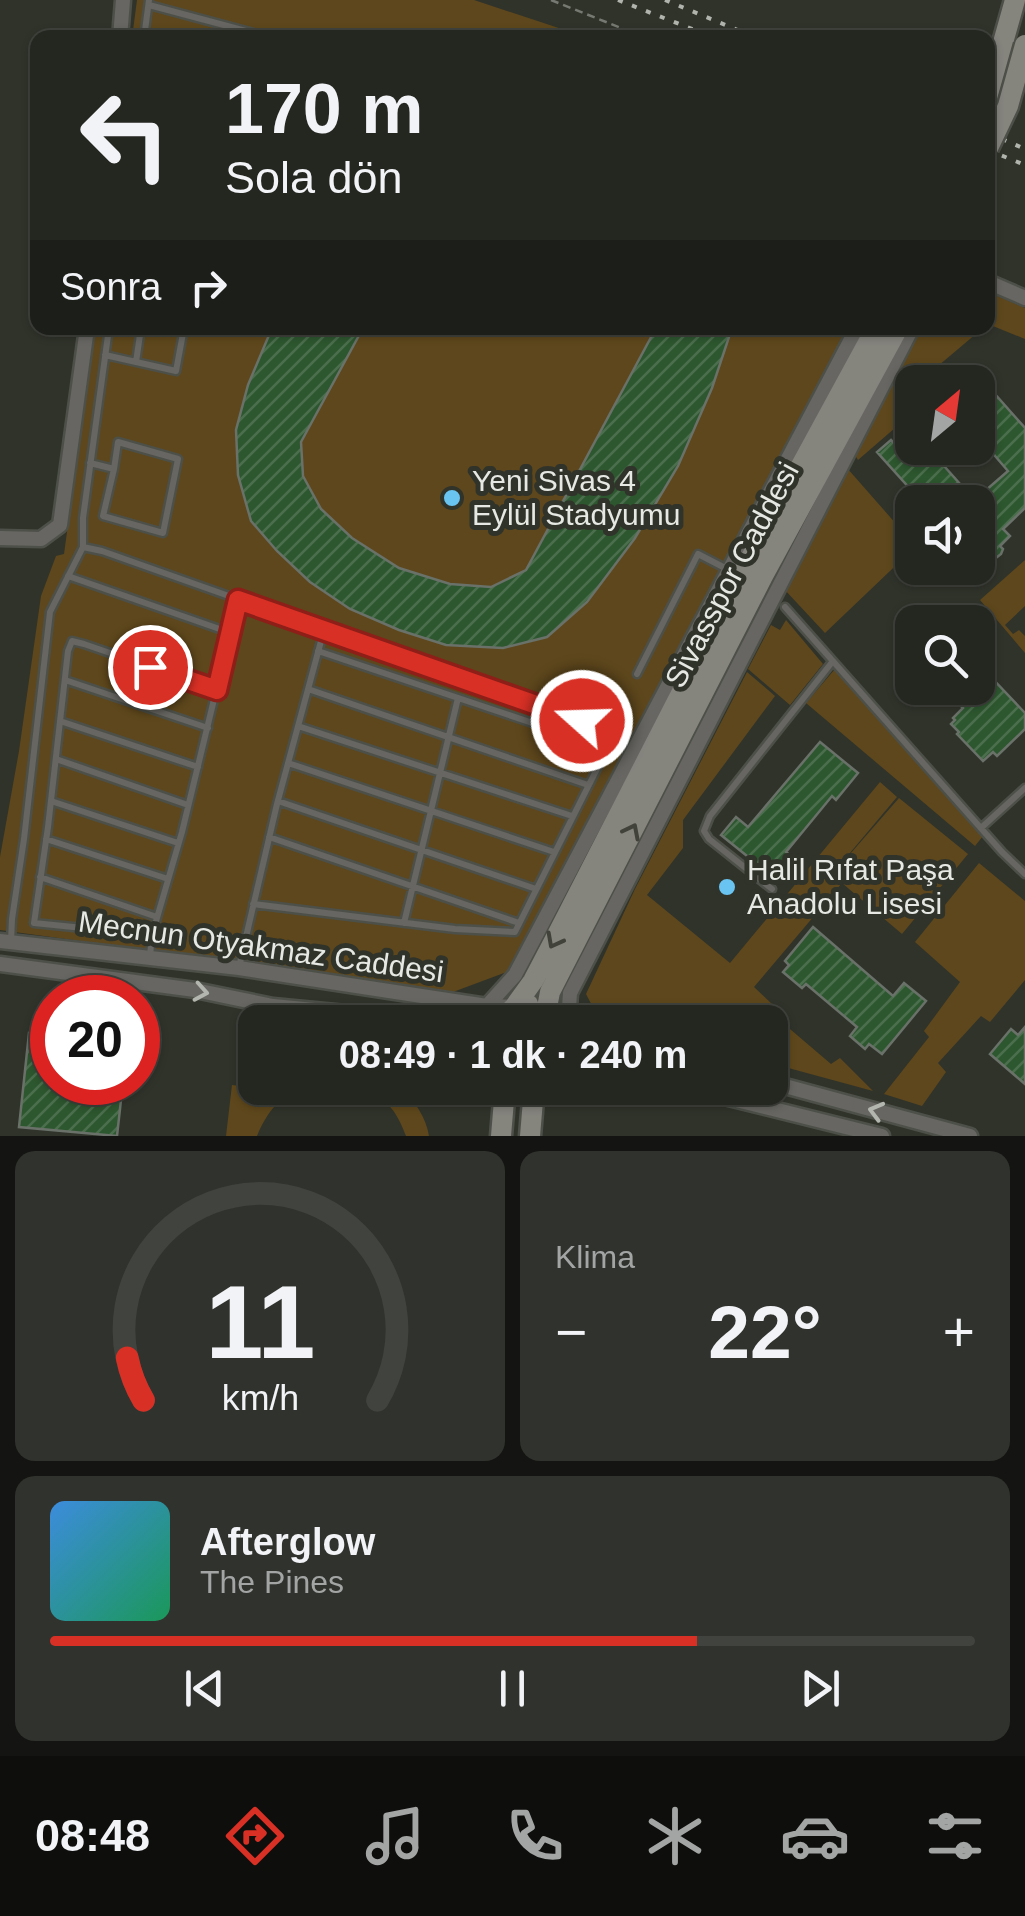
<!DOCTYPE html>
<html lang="tr">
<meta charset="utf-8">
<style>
:root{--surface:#242620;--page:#30322d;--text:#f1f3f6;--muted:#a3a5a5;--line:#41433e;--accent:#d93025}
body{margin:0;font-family:Arial,sans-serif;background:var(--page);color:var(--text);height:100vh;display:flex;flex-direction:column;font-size:38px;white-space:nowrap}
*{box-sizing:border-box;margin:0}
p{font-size:32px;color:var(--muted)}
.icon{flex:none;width:55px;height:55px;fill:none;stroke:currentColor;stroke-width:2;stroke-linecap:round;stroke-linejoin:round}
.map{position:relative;height:1136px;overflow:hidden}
.sheet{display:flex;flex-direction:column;gap:15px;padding:15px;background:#141512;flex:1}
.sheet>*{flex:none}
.banner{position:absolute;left:30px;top:30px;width:965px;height:305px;border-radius:20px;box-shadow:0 2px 8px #0004,0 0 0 2px var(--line);background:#242620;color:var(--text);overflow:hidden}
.needle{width:65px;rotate:29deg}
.controls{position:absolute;left:895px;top:365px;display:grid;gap:20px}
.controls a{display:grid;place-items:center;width:100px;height:100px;border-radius:20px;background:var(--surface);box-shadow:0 2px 8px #0004,0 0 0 2px var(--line);font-size:50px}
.speed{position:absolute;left:30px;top:975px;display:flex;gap:20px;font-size:50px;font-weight:700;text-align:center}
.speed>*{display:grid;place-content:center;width:130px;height:130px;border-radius:50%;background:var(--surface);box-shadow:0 2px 8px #0004,0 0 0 2px var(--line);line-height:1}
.speed .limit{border:15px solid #d22;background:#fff;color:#111}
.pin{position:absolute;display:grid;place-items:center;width:85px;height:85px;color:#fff;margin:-42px;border:5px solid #fff;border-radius:50%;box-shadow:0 2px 10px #0007}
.me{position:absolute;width:110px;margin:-55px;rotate:290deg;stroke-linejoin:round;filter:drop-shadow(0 0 8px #0008)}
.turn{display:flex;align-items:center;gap:35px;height:210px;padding:0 30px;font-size:45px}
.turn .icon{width:130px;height:130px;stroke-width:2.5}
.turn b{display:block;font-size:70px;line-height:85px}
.then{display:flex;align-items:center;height:95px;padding:0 30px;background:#0003;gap:20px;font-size:38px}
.big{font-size:75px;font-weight:700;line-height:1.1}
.sheet .card{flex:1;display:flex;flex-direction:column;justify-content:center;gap:15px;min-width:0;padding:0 35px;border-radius:20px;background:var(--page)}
.sheet .dial{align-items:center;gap:0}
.dial svg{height:260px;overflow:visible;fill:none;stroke:var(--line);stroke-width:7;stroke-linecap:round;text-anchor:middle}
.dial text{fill:var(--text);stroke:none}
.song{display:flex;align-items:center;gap:30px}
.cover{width:120px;height:120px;border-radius:15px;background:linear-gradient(135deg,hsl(210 70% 55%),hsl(150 70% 35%))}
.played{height:10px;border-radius:5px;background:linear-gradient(90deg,var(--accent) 70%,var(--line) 70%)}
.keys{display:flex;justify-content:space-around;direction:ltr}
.heat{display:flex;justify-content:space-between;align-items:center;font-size:55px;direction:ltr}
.sheet .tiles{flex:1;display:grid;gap:15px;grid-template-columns:1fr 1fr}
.card:last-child{grid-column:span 2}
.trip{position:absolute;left:238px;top:1005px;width:550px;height:100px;border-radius:20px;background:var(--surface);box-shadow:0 2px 8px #0004,0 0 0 2px var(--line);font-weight:700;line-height:100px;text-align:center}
.tabs{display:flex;height:160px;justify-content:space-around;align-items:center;background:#0e0f0d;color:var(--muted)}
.tabs .icon{width:70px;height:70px}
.tabs .active{color:var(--accent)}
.tabs b{font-size:45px;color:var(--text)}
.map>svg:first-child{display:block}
.green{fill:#5e471c}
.building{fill:url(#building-hatch);stroke:#697169;stroke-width:2.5}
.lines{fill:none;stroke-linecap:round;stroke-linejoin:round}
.lane-casing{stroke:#4d5048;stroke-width:11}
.street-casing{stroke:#4d5048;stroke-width:19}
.secondary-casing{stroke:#4d5048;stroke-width:25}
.path{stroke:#767971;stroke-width:2.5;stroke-dasharray:8 5;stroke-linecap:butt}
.lane{stroke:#676662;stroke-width:6}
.street{stroke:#676662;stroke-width:14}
.secondary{stroke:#85847d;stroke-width:20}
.rail{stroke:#b1b4ad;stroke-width:4;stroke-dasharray:5 10;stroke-linecap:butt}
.secondary-bridge-casing{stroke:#4d5048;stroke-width:25;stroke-linecap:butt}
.secondary-bridge{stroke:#85847d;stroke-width:20}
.oneway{stroke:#41433b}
.oneway2{stroke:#b3b5af}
.route-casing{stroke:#8d1f18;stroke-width:25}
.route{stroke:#d93025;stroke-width:18}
.poi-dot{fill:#69c4f1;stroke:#30332a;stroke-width:4}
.labels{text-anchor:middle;stroke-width:10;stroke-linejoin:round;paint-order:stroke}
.poi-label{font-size:30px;fill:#e6e9e3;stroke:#30332a;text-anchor:start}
.street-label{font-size:30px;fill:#e6e9e3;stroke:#30332a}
</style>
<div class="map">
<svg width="1025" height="1136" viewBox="0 0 1025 1136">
<defs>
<pattern id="building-hatch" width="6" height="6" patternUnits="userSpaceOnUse" patternTransform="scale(2.5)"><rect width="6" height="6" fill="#2d572f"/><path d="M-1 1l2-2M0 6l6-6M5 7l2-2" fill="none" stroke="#4b6f4d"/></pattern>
</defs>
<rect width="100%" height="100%" fill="#30332a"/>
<path class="green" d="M 137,0 L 474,0 L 586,37 L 132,38 Z
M 988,292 L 1025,308 L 1025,339 L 988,324 Z
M 95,328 L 851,328 L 517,968 L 453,992 L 0,930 L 0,857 L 19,751 L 41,596 L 56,556 L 64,554 Z
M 916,328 L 983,328 L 919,382 L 912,382 L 912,388 L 900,399 L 910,415 L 858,460 L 853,452 Z
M 847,468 L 912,542 L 912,550 L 825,633 L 784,589 Z
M 1025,560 L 1025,606 L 1005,625 L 1013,634 L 1019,630 L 1025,636 L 1025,653 L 980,600 Z
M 786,620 L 823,664 L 790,705 L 748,669 L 771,625 L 780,630 Z
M 835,669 L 983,836 L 975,846 L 806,703 Z
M 747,672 L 775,696 L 683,820 L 683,848 L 647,895 L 730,963 L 880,782 L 897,797 L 823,885 L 899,798 L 968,854 L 902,934 L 842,883 L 754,987 L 774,1006 L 770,1012 L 831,1064 L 840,1058 L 873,1091 L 770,1063 L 770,1022 L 708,1022 L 718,1008 L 705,1022 L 619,1022 L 598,1017 L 586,994 L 635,889 Z
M 979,863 L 1025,901 L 1025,980 L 990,1022 L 981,1016 L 938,1063 L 946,1072 L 922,1106 L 884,1094 L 929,1037 L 924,1031 L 960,982 L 915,942 Z
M 232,1085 L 259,1088 L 300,1088 C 278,1098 266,1114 257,1136 L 226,1136 Z
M 365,1088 L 402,1088 C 415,1102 426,1117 429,1136 L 406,1136 C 396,1110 389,1102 365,1088 Z"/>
<path class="building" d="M 272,328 L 363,328 L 301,442 L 303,476 L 321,509 L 352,538 L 399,568 L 450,584 L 491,587 L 526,570 L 656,328 L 732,328 L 712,388 L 678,466 L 635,538 L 587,602 L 547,637 L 503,648 L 446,645 L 399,630 L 350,609 L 310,582 L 277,551 L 251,521 L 238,475 L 236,430 L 248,385 Z
M 971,367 L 1025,428 L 1025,508 L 1003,529 L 1010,536 L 1000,546 L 1003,549 L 1001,554 L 996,558 L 988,556 L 978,566 L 978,497 L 1008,471 L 978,436 L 978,382 L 953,382 Z
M 912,431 L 912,448 L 928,448 L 976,502 L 922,502 L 877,452 L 891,440 L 896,445 Z
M 990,676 L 1025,713 L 1025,729 L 997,756 L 993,752 L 983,761 L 957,734 L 959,732 L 951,724 L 955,720 L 953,718 L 963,708 L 960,705 Z
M 820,742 L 858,773 L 836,800 L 832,796 L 786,852 L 792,857 L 784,867 L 782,864 L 772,876 L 721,835 L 736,817 L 748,827 Z
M 813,927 L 893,996 L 904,983 L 926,1001 L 882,1054 L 869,1044 L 865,1049 L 850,1036 L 857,1027 L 806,984 L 802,988 L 783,972 L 789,965 L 785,961 Z
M 1025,1027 L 1025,1084 L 990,1054 L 1011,1029 L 1018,1035 Z
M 29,1033 L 52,1036 L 52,1082 L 123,1082 L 117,1136 L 19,1127 Z"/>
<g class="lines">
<defs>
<path id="lane" d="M 149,5 L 272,38
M 144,38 L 149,0
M 105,355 L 176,371 L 184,328
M 136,362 L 141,328
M 90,463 L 114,469 L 118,442 L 178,459 L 163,533 L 103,516 L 114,469
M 83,547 L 83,518 L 109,328
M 68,576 L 231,633
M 785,607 L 1002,852 L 1025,874
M 318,651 L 607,748
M 637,674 L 698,554 L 727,569
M 65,680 L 208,728
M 308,689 L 588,785
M 60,721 L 198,767
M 298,726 L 572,816
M 56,759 L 188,805
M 288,763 L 554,852
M 51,801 L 178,843
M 278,801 L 536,889
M 981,828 L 1025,788
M 269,837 L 519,923
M 46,839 L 168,879
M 40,877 L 157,917
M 772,889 L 709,839 L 704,831 L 710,816 L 833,661
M 404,923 L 458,698
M 152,935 L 34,923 L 48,827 L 68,651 L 72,641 L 84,644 L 217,690
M 11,941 L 12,919 L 24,839 L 50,612 L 83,547 L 102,551 L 615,733 L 515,932 L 455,929 L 253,904
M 150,956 L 152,935 L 182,832 L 238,600
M 239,967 L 277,804 L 324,630"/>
<path id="street" d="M 120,38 L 123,0
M 988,282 L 1025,298
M 0,538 L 41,539 L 60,525 L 87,328
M 0,941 L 239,968 L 487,1006 L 515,1007
M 0,964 L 195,990 L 273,1006 L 346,1013 L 410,1022
M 487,1006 L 515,975 L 857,328
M 568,1022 L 570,993 L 912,328
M 770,1082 L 970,1136
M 688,1088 L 882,1136"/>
<path id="secondary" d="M 988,96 L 1015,0
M 515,1006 L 533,981 L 554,941 L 747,565 L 876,328
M 546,1013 L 550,992 L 763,576 L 898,328
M 502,1022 L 512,1009 L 528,1004
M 501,1136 L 505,1088
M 530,1136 L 534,1088"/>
</defs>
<use href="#lane" class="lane-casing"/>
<use href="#street" class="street-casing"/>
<use href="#secondary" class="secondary-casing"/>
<path class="path" d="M 551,0 L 646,38"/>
<use href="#lane" class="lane"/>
<use href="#street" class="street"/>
<use href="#secondary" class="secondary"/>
<path class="rail" d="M 618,0 L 715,38
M 665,0 L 757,38
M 988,133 L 1025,149
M 988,150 L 1025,165"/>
<defs>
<path id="secondary-bridge" d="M 988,148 L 1008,106 L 1025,45"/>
</defs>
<use href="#secondary-bridge" class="secondary-bridge-casing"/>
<use href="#secondary-bridge" class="secondary-bridge"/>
</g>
<defs><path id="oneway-chevron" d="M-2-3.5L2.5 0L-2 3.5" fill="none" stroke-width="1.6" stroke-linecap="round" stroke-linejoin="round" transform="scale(2.5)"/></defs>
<g class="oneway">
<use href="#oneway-chevron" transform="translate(632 831) rotate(-63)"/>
<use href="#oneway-chevron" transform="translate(554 941) rotate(118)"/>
</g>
<g class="oneway2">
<use href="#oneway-chevron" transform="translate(201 992) rotate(10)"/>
<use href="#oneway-chevron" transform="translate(876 1111) rotate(-165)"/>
</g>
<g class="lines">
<defs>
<path id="route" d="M 150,667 L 217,690 L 238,600 L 582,721"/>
</defs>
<use href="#route" class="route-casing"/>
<use href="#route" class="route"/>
</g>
<g class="poi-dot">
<circle cx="452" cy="498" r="10"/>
<circle cx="727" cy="887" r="10"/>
</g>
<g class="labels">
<g class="poi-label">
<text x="472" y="491">Yeni Sivas 4<tspan x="472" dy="34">Eylül Stadyumu</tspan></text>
<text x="747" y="880">Halil Rıfat Paşa<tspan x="747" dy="34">Anadolu Lisesi</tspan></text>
</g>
<g class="street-label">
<text transform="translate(732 575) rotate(-62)" y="10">Sivasspor Caddesi</text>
<text transform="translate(261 947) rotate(8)" y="10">Mecnun Otyakmaz Caddesi</text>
</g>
</g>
</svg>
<div class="controls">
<a><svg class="needle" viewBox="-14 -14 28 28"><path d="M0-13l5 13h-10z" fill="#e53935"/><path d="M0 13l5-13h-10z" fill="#a3a5a5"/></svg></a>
<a><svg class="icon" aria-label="sound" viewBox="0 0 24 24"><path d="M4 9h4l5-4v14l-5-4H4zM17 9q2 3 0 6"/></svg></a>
<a><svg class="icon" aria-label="search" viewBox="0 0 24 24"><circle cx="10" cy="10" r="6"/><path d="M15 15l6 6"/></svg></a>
</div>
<div class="speed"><div class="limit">20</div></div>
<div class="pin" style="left:150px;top:667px;background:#d93025"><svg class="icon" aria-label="arrive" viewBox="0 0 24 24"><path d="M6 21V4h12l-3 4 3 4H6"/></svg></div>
<svg class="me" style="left:582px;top:721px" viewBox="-20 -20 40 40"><circle r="17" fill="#d93025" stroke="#fff" stroke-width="3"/><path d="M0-11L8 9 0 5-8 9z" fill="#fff"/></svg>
<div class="trip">08:49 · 1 dk · 240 m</div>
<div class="banner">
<div class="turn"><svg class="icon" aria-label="left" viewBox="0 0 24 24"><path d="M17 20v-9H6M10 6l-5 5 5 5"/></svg><div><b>170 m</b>Sola dön</div></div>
<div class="then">Sonra<svg class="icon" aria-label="right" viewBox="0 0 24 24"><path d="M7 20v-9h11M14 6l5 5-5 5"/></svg></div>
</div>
</div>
<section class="sheet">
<div class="tiles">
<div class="card dial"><svg viewBox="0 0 100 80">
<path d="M14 69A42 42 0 1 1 86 69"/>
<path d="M14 69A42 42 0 0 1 9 56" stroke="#d93025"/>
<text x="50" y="56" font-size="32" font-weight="700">11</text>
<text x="50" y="72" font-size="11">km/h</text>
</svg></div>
<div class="card"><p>Klima</p>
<div class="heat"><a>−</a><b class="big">22°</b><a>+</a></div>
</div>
<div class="card">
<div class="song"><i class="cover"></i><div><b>Afterglow</b><p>The Pines</p></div></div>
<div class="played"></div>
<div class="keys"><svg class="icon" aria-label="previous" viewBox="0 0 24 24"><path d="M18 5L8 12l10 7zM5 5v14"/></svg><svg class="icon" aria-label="pause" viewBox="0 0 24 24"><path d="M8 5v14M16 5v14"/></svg><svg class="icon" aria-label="next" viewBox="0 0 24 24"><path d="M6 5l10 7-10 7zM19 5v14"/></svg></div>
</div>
</div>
</section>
<nav class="tabs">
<b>08:48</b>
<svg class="icon active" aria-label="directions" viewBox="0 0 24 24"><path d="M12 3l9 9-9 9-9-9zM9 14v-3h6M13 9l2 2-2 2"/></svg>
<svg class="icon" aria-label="music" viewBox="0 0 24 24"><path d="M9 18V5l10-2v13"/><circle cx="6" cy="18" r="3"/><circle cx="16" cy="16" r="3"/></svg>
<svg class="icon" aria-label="phone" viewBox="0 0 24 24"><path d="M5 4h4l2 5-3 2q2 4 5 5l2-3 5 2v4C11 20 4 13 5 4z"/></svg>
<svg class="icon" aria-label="climate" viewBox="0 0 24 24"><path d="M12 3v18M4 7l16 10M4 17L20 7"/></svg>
<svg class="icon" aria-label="car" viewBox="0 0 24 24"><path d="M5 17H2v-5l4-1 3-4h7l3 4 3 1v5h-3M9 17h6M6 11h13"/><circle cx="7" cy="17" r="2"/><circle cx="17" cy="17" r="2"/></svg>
<svg class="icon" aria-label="filters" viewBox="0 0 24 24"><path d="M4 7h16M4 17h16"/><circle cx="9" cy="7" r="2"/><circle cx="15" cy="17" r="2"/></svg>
</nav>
